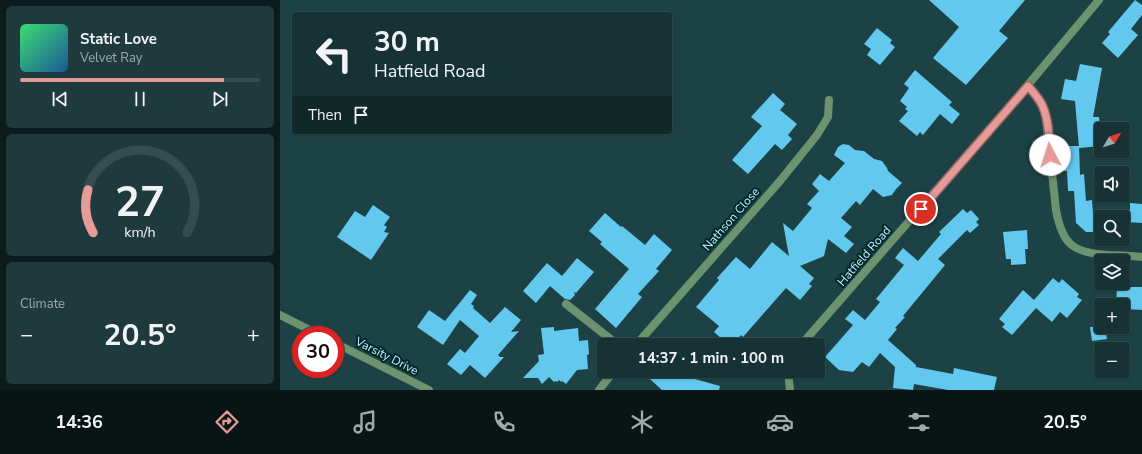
<!DOCTYPE html>
<meta charset="utf-8">
<style>
:root{--surface:#163234;--page:#1f3a3c;--text:#f1f3f6;--muted:#9eaaac;--line:#354d4f;--accent:#e69b98}
body{margin:0;font-family:"Nunito Sans",sans-serif;background:var(--page);color:var(--text);height:100vh;display:flex;flex-direction:column;font-size:15px;white-space:nowrap}
*{box-sizing:border-box;margin:0}
p{font-size:13px;color:var(--muted)}
.icon{flex:none;width:22px;height:22px;fill:none;stroke:currentColor;stroke-width:2;stroke-linecap:round;stroke-linejoin:round}
.map{position:relative;flex:1;overflow:hidden}
.details{display:flex;flex-direction:column;gap:6px;padding:6px;background:#0c1c1d;width:280px}
.details>*{flex:none}
.banner{position:absolute;left:12px;top:12px;width:380px;height:122px;border-radius:4px;box-shadow:0 1px 3px #0004,0 0 0 1px var(--line);background:#163234;color:var(--text);overflow:hidden}
.needle{width:26px;rotate:51deg}
.buttons{position:absolute;left:814px;top:122px;display:grid;gap:8px}
.buttons a{display:grid;place-items:center;width:36px;height:36px;border-radius:4px;background:var(--surface);box-shadow:0 1px 3px #0004,0 0 0 1px var(--line);font-size:20px}
.speed{position:absolute;left:12px;top:326px;display:flex;gap:8px;font-size:20px;font-weight:700;text-align:center}
.speed>*{display:grid;place-content:center;width:52px;height:52px;border-radius:50%;background:var(--surface);box-shadow:0 1px 3px #0004,0 0 0 1px var(--line);line-height:1}
.speed .limit{border:6px solid #d22;background:#fff;color:#111}
.pin{position:absolute;display:grid;place-items:center;width:34px;height:34px;color:#fff;margin:-17px;border:2px solid #fff;border-radius:50%;box-shadow:0 1px 4px #0007}
.me{position:absolute;width:44px;margin:-22px;rotate:355deg;stroke-linejoin:round;filter:drop-shadow(0 0 3px #0008)}
.turn{display:flex;align-items:center;gap:14px;height:84px;padding:0 16px;font-size:18px}
.turn .icon{width:52px;height:52px;stroke-width:2.5}
.turn b{display:block;font-size:28px;line-height:34px}
.then{display:flex;align-items:center;height:38px;padding:0 16px;background:#0003;gap:8px;font-size:15px}
.big{font-size:30px;font-weight:700;line-height:1.1}
.details .widget{flex:1;display:flex;flex-direction:column;justify-content:center;gap:6px;min-width:0;padding:0 14px;border-radius:6px;background:var(--page)}
.details .dial{align-items:center;gap:0}
.dial svg{height:104px;overflow:visible;fill:none;stroke:var(--line);stroke-width:7;stroke-linecap:round;text-anchor:middle}
.dial text{fill:var(--text);stroke:none}
.song{display:flex;align-items:center;gap:12px}
.cover{width:48px;height:48px;border-radius:6px;background:linear-gradient(135deg,hsl(140 70% 55%),hsl(210 70% 35%))}
.played{height:4px;border-radius:2px;background:linear-gradient(90deg,var(--accent) 85%,var(--line) 85%)}
.keys{display:flex;justify-content:space-around;direction:ltr}
.heat{display:flex;justify-content:space-between;align-items:center;font-size:22px;direction:ltr}
.trip{position:absolute;left:317px;top:338px;width:228px;height:40px;border-radius:4px;background:var(--surface);box-shadow:0 1px 3px #0004,0 0 0 1px var(--line);font-weight:700;line-height:40px;text-align:center}
.menu{display:flex;height:64px;justify-content:space-around;align-items:center;background:#091415;color:var(--muted)}
.menu .icon{width:28px;height:28px}
.menu .on{color:var(--accent)}
.menu b{font-size:18px;color:var(--text)}
main{display:flex;flex:1;min-height:0}
.map>svg:first-child{display:block}
.building{fill:#63c8ee}
.lines{fill:none;stroke-linecap:round;stroke-linejoin:round}
.service{stroke:#6c936d;stroke-width:8}
.minor{stroke:#6c936d;stroke-width:8}
.tertiary{stroke:#6c936d;stroke-width:8}
.route-casing{stroke:#966563;stroke-width:10}
.route{stroke:#e69b98;stroke-width:7}
.labels{text-anchor:middle;stroke-width:4;stroke-linejoin:round;paint-order:stroke}
.street-label{font-size:12px;fill:#bff4fa;stroke:#00282c}
</style>
<main>
<section class="details">
<div class="widget">
<div class="song"><i class="cover"></i><div><b>Static Love</b><p>Velvet Ray</p></div></div>
<div class="played"></div>
<div class="keys"><svg class="icon" aria-label="previous" viewBox="0 0 24 24"><path d="M18 5L8 12l10 7zM5 5v14"/></svg><svg class="icon" aria-label="pause" viewBox="0 0 24 24"><path d="M8 5v14M16 5v14"/></svg><svg class="icon" aria-label="next" viewBox="0 0 24 24"><path d="M6 5l10 7-10 7zM19 5v14"/></svg></div>
</div>
<div class="widget dial"><svg viewBox="0 0 100 80">
<path d="M14 69A42 42 0 1 1 86 69"/>
<path d="M14 69A42 42 0 0 1 10 36" stroke="#e69b98"/>
<text x="50" y="56" font-size="32" font-weight="700">27</text>
<text x="50" y="72" font-size="11">km/h</text>
</svg></div>
<div class="widget"><p>Climate</p>
<div class="heat"><a>−</a><b class="big">20.5°</b><a>+</a></div>
</div>
</section>
<div class="map">
<svg width="862" height="390" viewBox="0 0 862 390">
<rect width="100%" height="100%" fill="#1d4246"/>
<path class="building" d="M 649,0 L 745,0 L 719,31 L 728,38 L 686,85 L 653,58 L 679,27 Z
M 855,0 L 862,5 L 862,15 L 851,29 L 858,35 L 838,58 L 822,43 L 830,34 L 828,32 Z
M 597,28 L 612,40 L 610,43 L 615,47 L 600,65 L 587,55 L 591,49 L 584,44 Z
M 800,64 L 822,68 L 813,117 L 819,117 L 821,146 L 799,148 L 795,101 L 781,99 L 785,79 L 796,81 Z
M 635,70 L 672,102 L 669,105 L 680,114 L 672,124 L 660,114 L 643,135 L 640,132 L 637,136 L 619,121 L 628,111 L 625,109 L 627,107 L 620,101 L 629,88 L 624,84 Z
M 493,93 L 505,104 L 500,110 L 517,124 L 508,135 L 512,139 L 502,150 L 495,144 L 468,174 L 452,160 L 482,126 L 471,117 Z
M 563,144 L 569,145 L 575,150 L 584,151 L 594,159 L 602,161 L 607,168 L 608,171 L 622,183 L 616,189 L 612,195 L 603,197 L 593,189 L 580,205 L 576,201 L 561,218 L 572,227 L 564,236 L 574,244 L 566,253 L 548,239 L 544,256 L 542,257 L 520,266 L 534,278 L 529,284 L 532,286 L 520,300 L 506,288 L 463,337 L 461,335 L 452,345 L 449,345 L 434,332 L 439,326 L 416,307 L 439,280 L 437,278 L 456,257 L 470,269 L 492,242 L 509,256 L 503,223 L 513,231 L 532,208 L 527,204 L 539,191 L 532,184 L 540,174 L 549,181 L 565,163 L 554,155 L 558,147 Z
M 783,146 L 799,146 L 800,175 L 804,174 L 806,201 L 812,200 L 813,214 L 819,214 L 820,232 L 806,232 L 796,223 L 794,191 L 788,191 L 787,171 L 784,171 Z
M 850,203 L 862,204 L 862,223 L 846,222 L 847,210 L 850,210 Z
M 93,205 L 110,217 L 104,225 L 107,227 L 104,232 L 109,233 L 91,260 L 57,237 L 75,211 L 85,217 Z
M 683,209 L 687,213 L 691,210 L 699,219 L 696,222 L 699,225 L 690,233 L 687,230 L 658,259 L 665,265 L 623,316 L 625,317 L 615,328 L 617,329 L 608,340 L 636,365 L 636,367 L 673,374 L 674,368 L 717,377 L 714,390 L 668,390 L 634,384 L 633,390 L 613,388 L 615,367 L 600,353 L 589,367 L 582,362 L 573,372 L 559,370 L 545,357 L 573,325 L 565,319 L 573,310 L 585,320 L 600,302 L 596,299 L 624,265 L 615,258 L 623,248 L 638,261 L 661,234 L 659,232 Z
M 325,213 L 341,227 L 342,226 L 365,245 L 374,234 L 392,250 L 376,269 L 379,271 L 358,294 L 362,297 L 336,328 L 315,309 L 349,269 L 320,244 L 322,242 L 309,231 Z
M 747,230 L 748,249 L 745,249 L 746,264 L 731,265 L 731,259 L 726,259 L 723,232 Z
M 297,258 L 314,272 L 296,293 L 294,292 L 295,295 L 290,300 L 285,299 L 270,286 L 256,303 L 243,291 L 267,263 L 282,276 Z
M 773,278 L 779,283 L 782,279 L 799,294 L 797,297 L 802,300 L 787,318 L 780,312 L 772,322 L 756,308 L 732,335 L 722,327 L 725,324 L 719,319 L 743,290 L 754,300 Z
M 837,287 L 862,287 L 862,310 L 847,309 L 847,308 L 843,307 L 843,305 L 836,305 Z
M 190,290 L 197,295 L 191,304 L 194,306 L 193,308 L 210,323 L 225,307 L 241,320 L 231,332 L 239,331 L 218,355 L 220,357 L 224,357 L 205,378 L 190,365 L 181,375 L 167,364 L 180,349 L 185,353 L 199,336 L 180,320 L 163,345 L 137,327 L 149,310 L 165,321 Z
M 274,327 L 274,331 L 298,328 L 299,341 L 308,340 L 309,354 L 307,355 L 308,369 L 297,370 L 286,384 L 282,381 L 281,382 L 279,380 L 277,382 L 276,381 L 274,382 L 269,377 L 262,384 L 258,378 L 243,378 L 259,361 L 258,355 L 264,354 L 261,328 Z
M 810,327 L 825,327 L 827,339 L 812,341 Z
M 361,371 L 386,371 L 440,386 L 439,390 L 382,390 Z"/>
<g class="lines">
<path class="service" d="M 286,304 L 338,345"/>
<path class="minor" d="M 747,86 C 757,97 762,103 766,117 L 776,210 C 782,244 793,253 828,255 C 839,255 851,256 862,257
M 356,345 L 500,181 L 537,135 L 548,117 L 549,100
M 521,345 L 747,86 L 819,0
M 508,371 L 510,390
M 319,390 L 334,371"/>
<path class="tertiary" d="M 0,315 L 40,335
M 55,343 L 149,390"/>
</g>
<g class="lines">
<defs>
<path id="route" d="M 641,209 L 748,86 C 753,92 760,99 763,107 C 769,122 769,139 770,155"/>
</defs>
<use href="#route" class="route-casing"/>
<use href="#route" class="route"/>
</g>
<g class="labels">
<g class="street-label">
<text transform="translate(451 219) rotate(-49)" y="4">Nathson Close</text>
<text transform="translate(584 256) rotate(-49)" y="4">Hatfield Road</text>
<text transform="translate(107 356) rotate(27)" y="4">Varsity Drive</text>
</g>
</g>
</svg>
<div class="buttons">
<a><svg class="needle" viewBox="-14 -14 28 28"><path d="M0-13l5 13h-10z" fill="#e53935"/><path d="M0 13l5-13h-10z" fill="#9eaaac"/></svg></a>
<a><svg class="icon" aria-label="sound" viewBox="0 0 24 24"><path d="M4 9h4l5-4v14l-5-4H4zM17 9q2 3 0 6"/></svg></a>
<a><svg class="icon" aria-label="search" viewBox="0 0 24 24"><circle cx="10" cy="10" r="6"/><path d="M15 15l6 6"/></svg></a>
<a><svg class="icon" aria-label="layers" viewBox="0 0 24 24"><path d="M12 4l9 5-9 5-9-5zM3 14l9 5 9-5"/></svg></a>
<a>+</a>
<a>−</a>
</div>
<div class="speed"><div class="limit">30</div></div>
<div class="pin" style="left:641px;top:209px;background:#d93025"><svg class="icon" aria-label="arrive" viewBox="0 0 24 24"><path d="M6 21V4h12l-3 4 3 4H6"/></svg></div>
<svg class="me" style="left:770px;top:155px" viewBox="-20 -20 40 40"><circle r="19" fill="#fff"/><path d="M0-13L10 11 0 6-10 11z" fill="#e69b98"/></svg>
<div class="trip">14:37 · 1 min · 100 m</div>
<div class="banner">
<div class="turn"><svg class="icon" aria-label="left" viewBox="0 0 24 24"><path d="M17 20v-9H6M10 6l-5 5 5 5"/></svg><div><b>30 m</b>Hatfield Road</div></div>
<div class="then">Then<svg class="icon" aria-label="arrive" viewBox="0 0 24 24"><path d="M6 21V4h12l-3 4 3 4H6"/></svg></div>
</div>
</div>
</main>
<nav class="menu">
<b>14:36</b>
<svg class="icon on" aria-label="directions" viewBox="0 0 24 24"><path d="M12 3l9 9-9 9-9-9zM9 14v-3h6M13 9l2 2-2 2"/></svg>
<svg class="icon" aria-label="music" viewBox="0 0 24 24"><path d="M9 18V5l10-2v13"/><circle cx="6" cy="18" r="3"/><circle cx="16" cy="16" r="3"/></svg>
<svg class="icon" aria-label="phone" viewBox="0 0 24 24"><path d="M5 4h4l2 5-3 2q2 4 5 5l2-3 5 2v4C11 20 4 13 5 4z"/></svg>
<svg class="icon" aria-label="climate" viewBox="0 0 24 24"><path d="M12 3v18M4 7l16 10M4 17L20 7"/></svg>
<svg class="icon" aria-label="car" viewBox="0 0 24 24"><path d="M5 17H2v-5l4-1 3-4h7l3 4 3 1v5h-3M9 17h6M6 11h13"/><circle cx="7" cy="17" r="2"/><circle cx="17" cy="17" r="2"/></svg>
<svg class="icon" aria-label="filters" viewBox="0 0 24 24"><path d="M4 7h16M4 17h16"/><circle cx="9" cy="7" r="2"/><circle cx="15" cy="17" r="2"/></svg>
<b>20.5°</b>
</nav>
